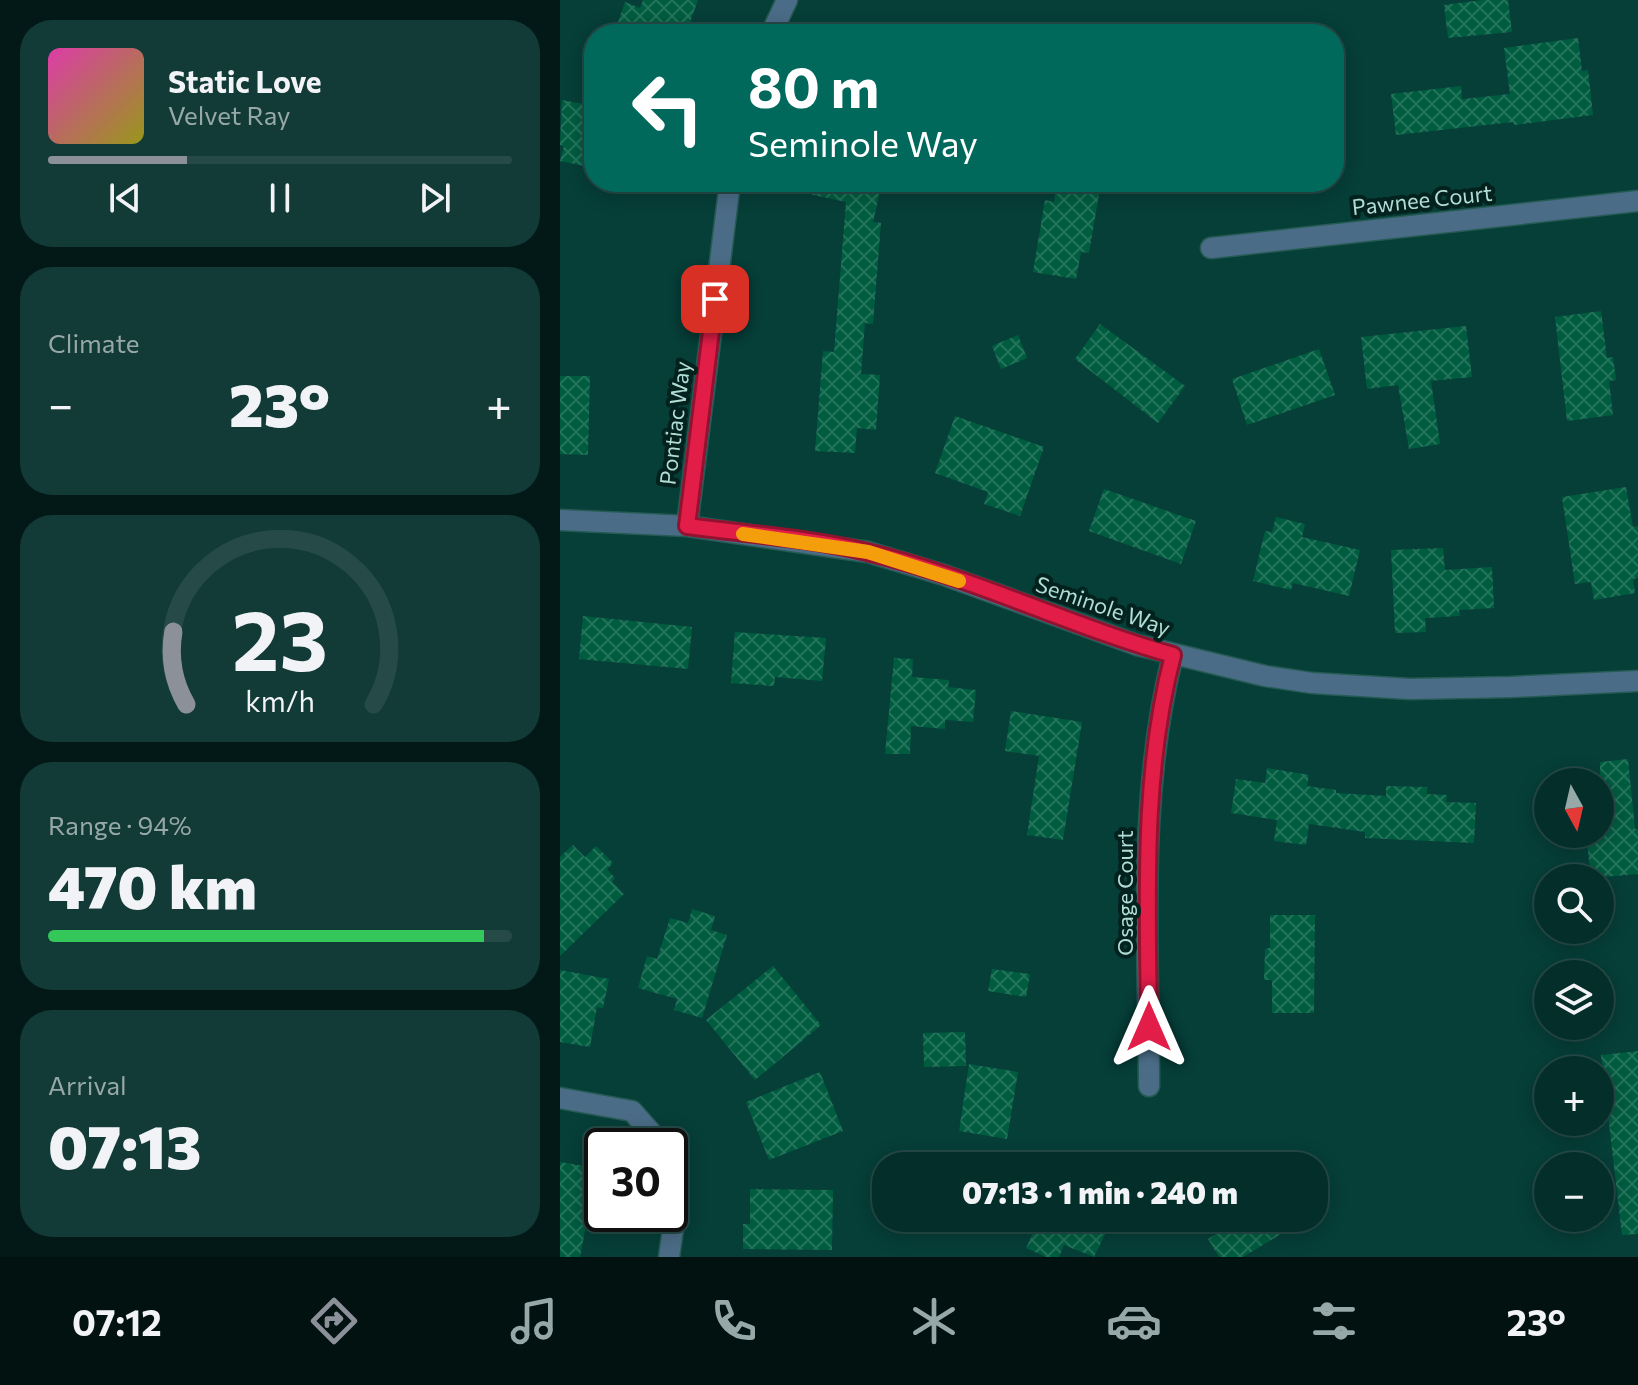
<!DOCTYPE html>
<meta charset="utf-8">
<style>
:root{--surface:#042e2a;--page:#123a36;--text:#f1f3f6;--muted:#97a8a8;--line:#254a47;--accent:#8c9099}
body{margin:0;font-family:Commissioner,sans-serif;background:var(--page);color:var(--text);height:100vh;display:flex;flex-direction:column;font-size:30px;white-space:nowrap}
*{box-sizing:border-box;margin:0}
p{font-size:26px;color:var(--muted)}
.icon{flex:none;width:44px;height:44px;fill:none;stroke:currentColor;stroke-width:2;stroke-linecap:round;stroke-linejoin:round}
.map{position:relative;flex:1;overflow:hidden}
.panel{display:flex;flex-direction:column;gap:20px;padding:20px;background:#021917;width:560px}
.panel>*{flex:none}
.top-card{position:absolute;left:24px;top:24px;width:760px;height:168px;border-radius:32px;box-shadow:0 4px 20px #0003,0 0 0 2px var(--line);background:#00695c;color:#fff;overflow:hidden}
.needle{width:52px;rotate:172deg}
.tools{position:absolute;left:974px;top:768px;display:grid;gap:16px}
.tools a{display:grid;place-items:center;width:80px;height:80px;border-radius:50%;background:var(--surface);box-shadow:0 4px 20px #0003,0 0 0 2px var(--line);font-size:40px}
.speed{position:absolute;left:24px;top:1128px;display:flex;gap:16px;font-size:40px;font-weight:700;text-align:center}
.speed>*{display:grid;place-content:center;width:104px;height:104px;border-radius:50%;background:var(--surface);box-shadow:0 4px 20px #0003,0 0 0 2px var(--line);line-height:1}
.speed .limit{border:4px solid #111;border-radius:12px;background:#fff;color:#111}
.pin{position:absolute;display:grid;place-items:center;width:68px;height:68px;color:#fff;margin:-34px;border-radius:16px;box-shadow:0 4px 12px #0006}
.me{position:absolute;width:88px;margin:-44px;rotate:0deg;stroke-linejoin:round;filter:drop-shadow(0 0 6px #0008)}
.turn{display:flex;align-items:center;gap:28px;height:168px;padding:0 32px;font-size:36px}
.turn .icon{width:104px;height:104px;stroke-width:2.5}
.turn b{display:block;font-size:56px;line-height:68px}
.big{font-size:60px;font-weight:800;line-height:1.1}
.panel .widget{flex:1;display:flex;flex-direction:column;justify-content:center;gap:12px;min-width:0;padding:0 28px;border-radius:32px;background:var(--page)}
.panel .dial{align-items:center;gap:0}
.dial svg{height:208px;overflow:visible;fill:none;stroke:var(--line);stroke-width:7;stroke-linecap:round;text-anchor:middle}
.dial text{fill:var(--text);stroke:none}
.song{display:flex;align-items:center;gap:24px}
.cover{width:96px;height:96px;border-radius:12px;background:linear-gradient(135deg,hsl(320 70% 55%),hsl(60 70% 35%))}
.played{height:8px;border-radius:4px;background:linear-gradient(90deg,var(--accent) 30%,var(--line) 30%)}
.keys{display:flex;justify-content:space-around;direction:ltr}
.heat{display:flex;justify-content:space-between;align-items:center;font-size:44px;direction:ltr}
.charge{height:12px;border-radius:6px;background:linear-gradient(90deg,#34c759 94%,var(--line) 0)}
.trip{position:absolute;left:312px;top:1152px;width:456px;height:80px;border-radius:32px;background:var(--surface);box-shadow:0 4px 20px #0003,0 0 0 2px var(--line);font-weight:800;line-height:80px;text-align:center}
.menu{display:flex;height:128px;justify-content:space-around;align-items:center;background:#021211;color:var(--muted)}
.menu .icon{width:56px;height:56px}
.menu .current{color:var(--accent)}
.menu b{font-size:36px;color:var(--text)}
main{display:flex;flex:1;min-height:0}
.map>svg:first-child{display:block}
.building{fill:url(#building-cross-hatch)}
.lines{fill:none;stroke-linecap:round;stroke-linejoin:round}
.minor-casing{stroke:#255b54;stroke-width:23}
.minor{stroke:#4b6c87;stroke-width:20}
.route-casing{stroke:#92132f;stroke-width:20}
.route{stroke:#e11d48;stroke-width:14}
.slow{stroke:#f59e0b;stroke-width:14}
.labels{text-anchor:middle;stroke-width:8;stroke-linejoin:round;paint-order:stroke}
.street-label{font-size:22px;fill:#b2ddd5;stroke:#03221e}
</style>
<main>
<section class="panel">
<div class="widget">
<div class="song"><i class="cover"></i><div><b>Static Love</b><p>Velvet Ray</p></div></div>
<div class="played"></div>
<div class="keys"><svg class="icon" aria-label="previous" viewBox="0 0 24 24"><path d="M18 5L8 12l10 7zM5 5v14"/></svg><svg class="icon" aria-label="pause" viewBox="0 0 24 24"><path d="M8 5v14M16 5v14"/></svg><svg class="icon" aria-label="next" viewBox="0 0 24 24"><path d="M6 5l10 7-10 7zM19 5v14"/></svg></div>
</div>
<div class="widget"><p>Climate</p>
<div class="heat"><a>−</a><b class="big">23°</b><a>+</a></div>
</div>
<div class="widget dial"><svg viewBox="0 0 100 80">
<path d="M14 69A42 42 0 1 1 86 69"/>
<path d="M14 69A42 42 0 0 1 9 41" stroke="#8c9099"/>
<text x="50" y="56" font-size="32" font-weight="700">23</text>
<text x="50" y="72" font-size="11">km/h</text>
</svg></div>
<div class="widget"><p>Range · 94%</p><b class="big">470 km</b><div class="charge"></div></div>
<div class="widget"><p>Arrival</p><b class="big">07:13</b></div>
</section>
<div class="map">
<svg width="1078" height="1257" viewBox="0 0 1078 1257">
<defs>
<pattern id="building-cross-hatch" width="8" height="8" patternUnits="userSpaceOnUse" patternTransform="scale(2)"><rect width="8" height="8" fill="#005c3f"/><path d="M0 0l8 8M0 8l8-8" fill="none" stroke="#23735a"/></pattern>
</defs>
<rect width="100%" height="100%" fill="#063e38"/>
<path class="building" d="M 83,0 L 138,0 L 126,34 L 71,34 L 56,28 L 65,2 L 80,8 Z
M 922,0 L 948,0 L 952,32 L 888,38 L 884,5 Z
M 1018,38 L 1022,71 L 1028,70 L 1033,115 L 954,125 L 953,122 L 836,135 L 831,94 L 901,86 L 902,99 L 950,94 L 944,48 Z
M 2,100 L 34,106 L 34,168 L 0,161 L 4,146 L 0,145 Z
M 242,182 L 322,182 L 313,222 L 321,223 L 313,324 L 305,323 L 301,374 L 320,375 L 316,430 L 297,428 L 295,453 L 255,451 L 263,351 L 274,352 L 286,202 L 240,192 Z
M 497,182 L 541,182 L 529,253 L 521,252 L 516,279 L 473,272 L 485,200 L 494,202 Z
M 1041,311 L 1047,358 L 1053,357 L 1056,380 L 1049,381 L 1053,415 L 1007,421 L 995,317 Z
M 540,324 L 625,386 L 598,423 L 515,359 Z
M 906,326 L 912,377 L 871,381 L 880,444 L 849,449 L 838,385 L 807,389 L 801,337 Z
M 458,335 L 467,358 L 441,369 L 432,346 Z
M 759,349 L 775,395 L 687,425 L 672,379 Z
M 0,376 L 30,376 L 28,455 L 0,454 Z
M 395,416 L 484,447 L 460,516 L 424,504 L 428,492 L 375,473 Z
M 1066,487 L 1073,527 L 1078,526 L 1078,578 L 1073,579 L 1075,593 L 1034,600 L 1031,582 L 1015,584 L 1002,497 Z
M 544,489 L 636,521 L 621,564 L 529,531 Z
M 716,517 L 745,524 L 742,537 L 800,550 L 789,596 L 733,583 L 731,590 L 693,581 L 705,531 L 712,532 Z
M 883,548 L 885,570 L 932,567 L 934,608 L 899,610 L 900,616 L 865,618 L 866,632 L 835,633 L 831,550 Z
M 23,616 L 132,627 L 128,669 L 19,659 Z
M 175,632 L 266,638 L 262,681 L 215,677 L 214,686 L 171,683 Z
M 334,658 L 353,659 L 352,677 L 389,680 L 388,687 L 416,690 L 413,722 L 385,720 L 385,729 L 351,726 L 350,754 L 325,754 Z
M 451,711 L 522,722 L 503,840 L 467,835 L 479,756 L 445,751 Z
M 1068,759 L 1075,829 L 1078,829 L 1078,874 L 1031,878 L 1026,834 L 1040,834 L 1040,762 Z
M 707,768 L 749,775 L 747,786 L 776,790 L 776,793 L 826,796 L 826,786 L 867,787 L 867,794 L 887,795 L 886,802 L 916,803 L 914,843 L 805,838 L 805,832 L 749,824 L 746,845 L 714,841 L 717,820 L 671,813 L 676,779 L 705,783 Z
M 13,845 L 25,857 L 36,846 L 53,863 L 47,869 L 55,878 L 52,882 L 64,894 L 0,956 L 0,857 Z
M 132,909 L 155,916 L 151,930 L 167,935 L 142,1018 L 114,1010 L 117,999 L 78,988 L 87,956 L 97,959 L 110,918 L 128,923 Z
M 710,915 L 755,915 L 754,1013 L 712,1013 L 712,980 L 704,980 L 705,949 L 710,948 Z
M 213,966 L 261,1025 L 195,1080 L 146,1020 Z
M 432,969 L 470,974 L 466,997 L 428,991 Z
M 0,970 L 49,979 L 43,1008 L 37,1007 L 30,1047 L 0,1042 Z
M 405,1032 L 406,1066 L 364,1067 L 363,1033 Z
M 1078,1051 L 1078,1234 L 1062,1235 L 1041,1055 Z
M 409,1064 L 458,1072 L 447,1139 L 399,1131 Z
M 260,1072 L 283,1131 L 209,1160 L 186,1102 Z
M 0,1162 L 37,1168 L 20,1257 L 0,1257 Z
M 190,1189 L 273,1190 L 272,1250 L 183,1249 L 183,1224 L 190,1224 Z
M 480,1218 L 553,1218 L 534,1257 L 504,1245 L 499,1257 L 486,1257 L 466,1248 Z
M 683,1218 L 748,1218 L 683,1257 L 659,1257 L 648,1239 Z"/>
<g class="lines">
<defs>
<path id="minor" d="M 211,34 L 227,0
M 651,248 L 1078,201
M 0,520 L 127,526 L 308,552 L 384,575 L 577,645 L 705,676 L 752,683 L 850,689 L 951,687 L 1078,681
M 127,526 L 170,182
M 589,1086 C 589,942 577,796 613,655
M 0,1098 L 72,1111 L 103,1146
M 109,1257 L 113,1229 L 110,1170"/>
</defs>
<use href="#minor" class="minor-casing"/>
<use href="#minor" class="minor"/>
</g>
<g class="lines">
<defs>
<path id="route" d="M 155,299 L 127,526 C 187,534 249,538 307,552 C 412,577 510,626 613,655 C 581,777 588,902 589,1027"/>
</defs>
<use href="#route" class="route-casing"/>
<use href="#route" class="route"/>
<path class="slow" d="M 183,534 L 308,552 L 399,581"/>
</g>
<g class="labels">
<g class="street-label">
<text transform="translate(862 200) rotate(-6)" y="8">Pawnee Court</text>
<text transform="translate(115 423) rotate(-83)" y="8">Pontiac Way</text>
<text transform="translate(543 606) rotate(19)" y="8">Seminole Way</text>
<text transform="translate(565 893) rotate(-90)" y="8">Osage Court</text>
</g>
</g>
</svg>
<div class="tools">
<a><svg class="needle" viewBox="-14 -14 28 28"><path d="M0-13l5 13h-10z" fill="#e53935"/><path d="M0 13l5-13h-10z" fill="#97a8a8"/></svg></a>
<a><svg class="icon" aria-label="search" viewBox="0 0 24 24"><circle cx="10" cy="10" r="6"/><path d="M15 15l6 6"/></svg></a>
<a><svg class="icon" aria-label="layers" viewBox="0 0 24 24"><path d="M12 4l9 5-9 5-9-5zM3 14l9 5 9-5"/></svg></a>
<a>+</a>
<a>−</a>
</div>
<div class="speed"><div class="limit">30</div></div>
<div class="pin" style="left:155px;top:299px;background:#d93025"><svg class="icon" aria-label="arrive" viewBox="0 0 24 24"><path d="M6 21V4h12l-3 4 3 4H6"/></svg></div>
<svg class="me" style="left:589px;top:1027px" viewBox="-20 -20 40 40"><path d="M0-17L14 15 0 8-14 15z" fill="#e11d48" stroke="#fff" stroke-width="4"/></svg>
<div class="trip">07:13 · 1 min · 240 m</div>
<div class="top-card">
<div class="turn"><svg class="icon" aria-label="left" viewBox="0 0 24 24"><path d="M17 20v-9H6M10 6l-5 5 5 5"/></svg><div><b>80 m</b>Seminole Way</div></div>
</div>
</div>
</main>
<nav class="menu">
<b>07:12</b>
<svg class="icon current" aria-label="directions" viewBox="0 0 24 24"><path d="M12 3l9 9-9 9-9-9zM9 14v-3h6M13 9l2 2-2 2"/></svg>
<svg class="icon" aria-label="music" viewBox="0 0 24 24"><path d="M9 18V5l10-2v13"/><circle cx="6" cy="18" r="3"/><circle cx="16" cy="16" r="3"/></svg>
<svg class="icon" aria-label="phone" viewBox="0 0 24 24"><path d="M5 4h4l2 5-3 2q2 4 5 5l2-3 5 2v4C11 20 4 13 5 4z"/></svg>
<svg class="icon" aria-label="climate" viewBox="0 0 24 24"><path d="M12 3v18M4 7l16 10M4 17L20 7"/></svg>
<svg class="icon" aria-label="car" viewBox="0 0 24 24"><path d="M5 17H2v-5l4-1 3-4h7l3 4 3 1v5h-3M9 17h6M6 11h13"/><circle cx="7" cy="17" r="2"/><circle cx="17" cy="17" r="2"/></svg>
<svg class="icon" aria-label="filters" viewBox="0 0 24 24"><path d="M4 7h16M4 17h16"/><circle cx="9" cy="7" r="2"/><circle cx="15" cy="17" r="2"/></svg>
<b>23°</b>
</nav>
